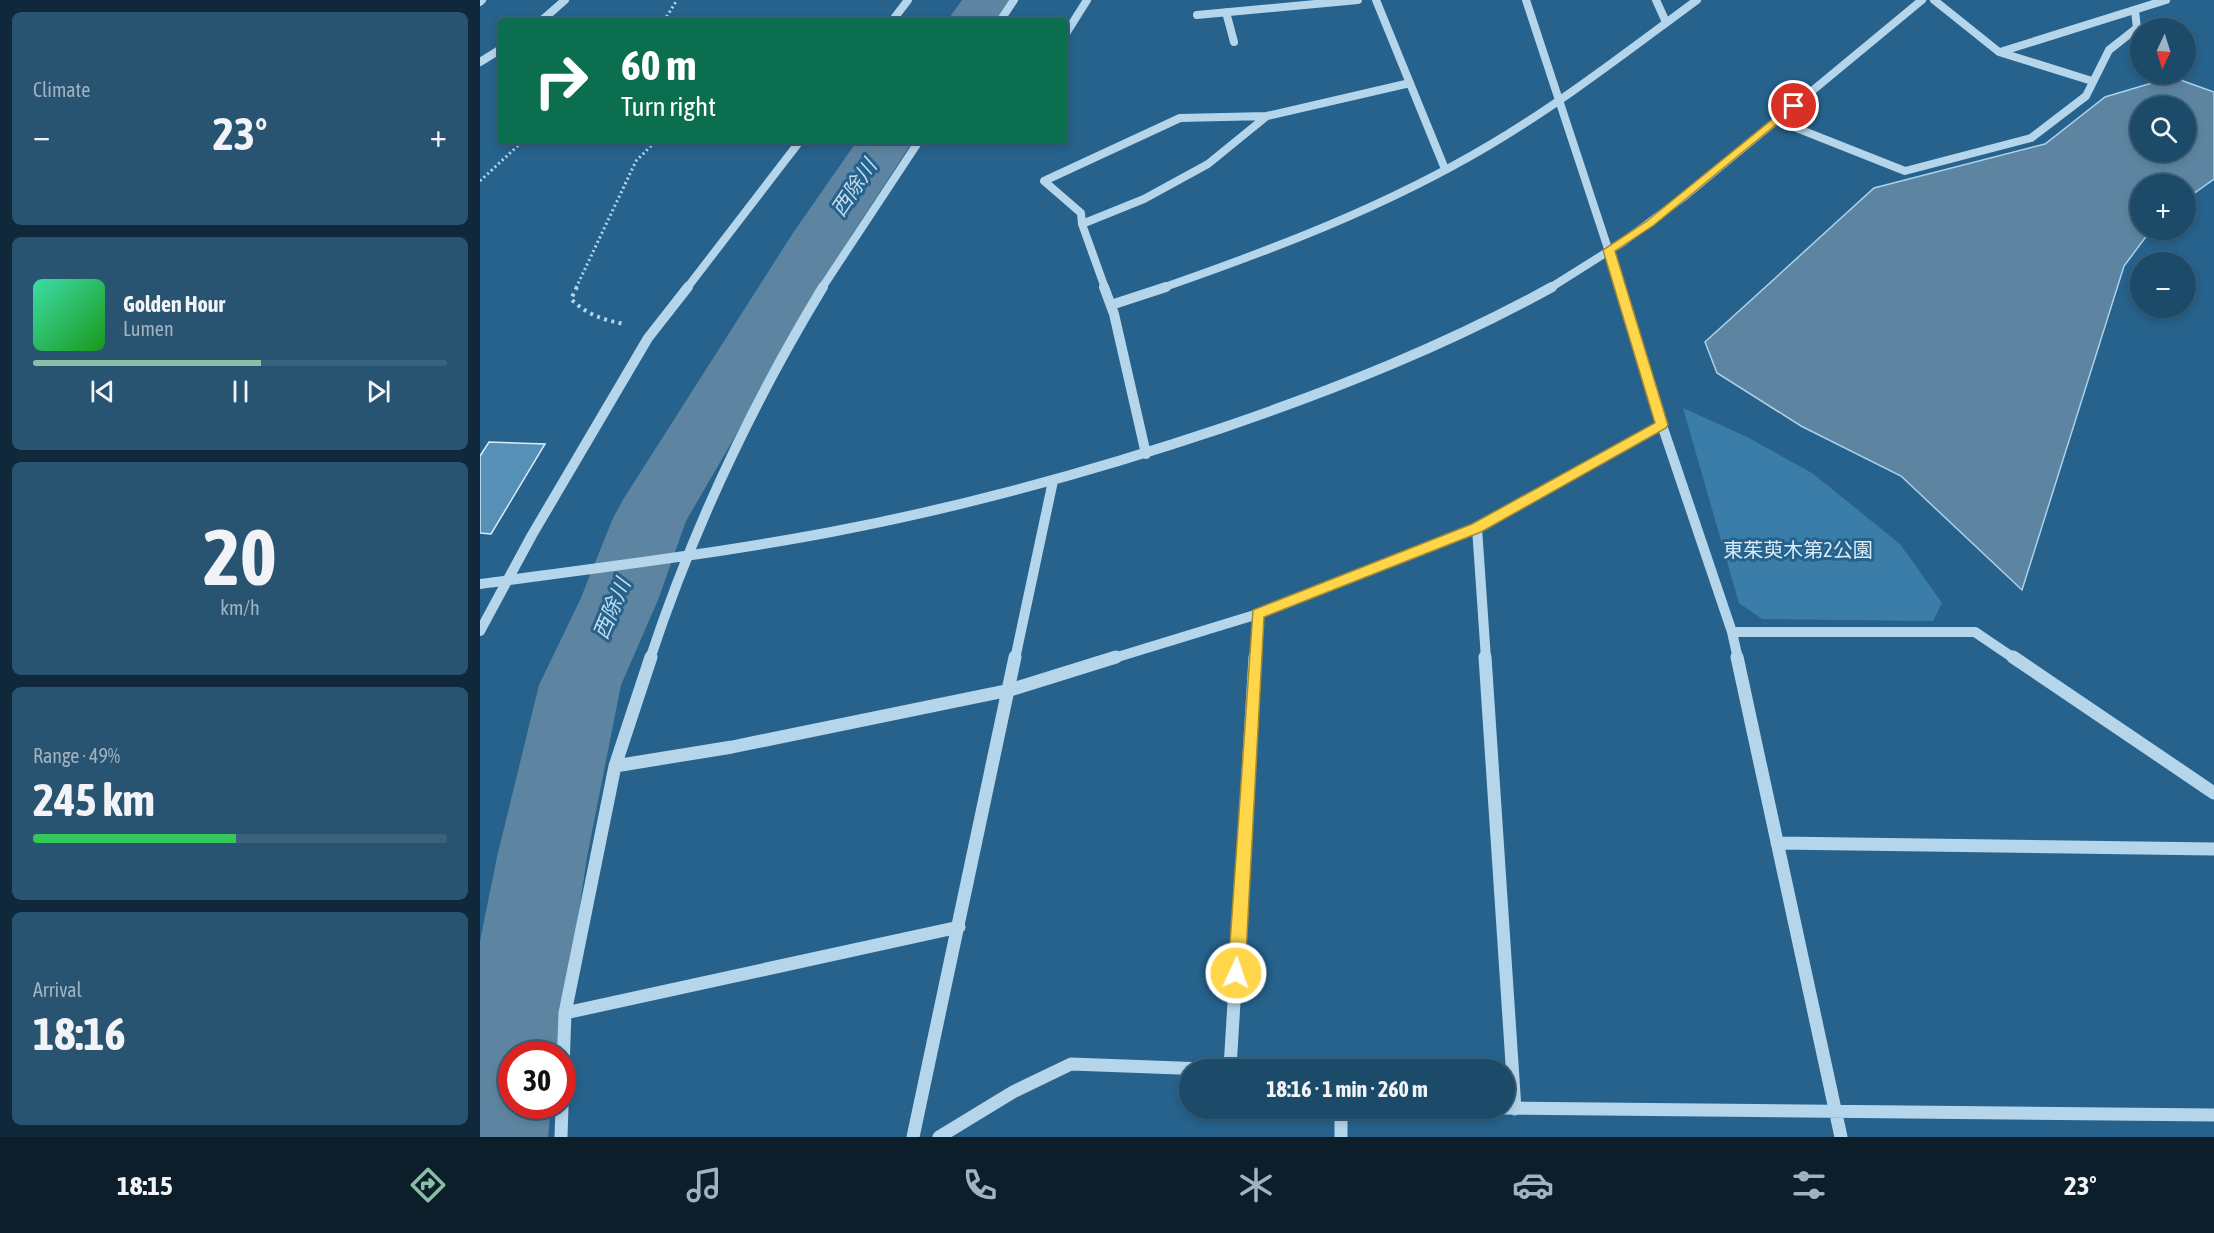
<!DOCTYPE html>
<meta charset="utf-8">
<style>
:root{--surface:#1c4a69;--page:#295471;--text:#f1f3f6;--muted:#a0b3c0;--line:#3a627d;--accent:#8abfa5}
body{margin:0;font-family:"Asap Condensed","Noto Sans JP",sans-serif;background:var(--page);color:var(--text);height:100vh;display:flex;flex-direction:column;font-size:22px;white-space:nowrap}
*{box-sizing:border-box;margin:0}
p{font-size:20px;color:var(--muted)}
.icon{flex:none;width:33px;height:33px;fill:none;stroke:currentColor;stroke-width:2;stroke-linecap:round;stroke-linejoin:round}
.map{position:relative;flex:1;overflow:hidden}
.drawer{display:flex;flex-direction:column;gap:12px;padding:12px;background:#0f293a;width:480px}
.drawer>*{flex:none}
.guide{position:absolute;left:18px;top:18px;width:570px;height:126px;border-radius:6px;box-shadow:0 3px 9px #0003,0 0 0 2px var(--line);background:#0b6e4f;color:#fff;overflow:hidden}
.needle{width:39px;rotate:184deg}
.controls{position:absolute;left:1650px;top:18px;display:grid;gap:12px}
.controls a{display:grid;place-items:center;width:66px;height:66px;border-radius:50%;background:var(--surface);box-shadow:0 3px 9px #0003,0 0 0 2px var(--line);font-size:30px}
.speed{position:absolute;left:18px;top:1041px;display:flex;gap:12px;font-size:30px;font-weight:700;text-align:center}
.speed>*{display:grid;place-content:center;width:78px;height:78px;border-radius:50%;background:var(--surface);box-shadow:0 3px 9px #0003,0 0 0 2px var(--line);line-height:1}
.speed .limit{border:9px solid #d22;background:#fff;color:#111}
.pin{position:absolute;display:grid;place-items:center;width:51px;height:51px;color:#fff;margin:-26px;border:3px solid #fff;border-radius:50%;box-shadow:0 2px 6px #0007}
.me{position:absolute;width:66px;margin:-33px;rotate:3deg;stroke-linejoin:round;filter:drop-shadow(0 0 4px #0008)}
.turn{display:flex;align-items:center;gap:21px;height:126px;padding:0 24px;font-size:27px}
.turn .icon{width:78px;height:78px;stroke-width:2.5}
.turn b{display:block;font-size:42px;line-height:51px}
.big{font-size:45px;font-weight:700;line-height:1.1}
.drawer .tile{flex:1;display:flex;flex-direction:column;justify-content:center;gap:9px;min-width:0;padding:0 21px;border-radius:9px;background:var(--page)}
.drawer .dial{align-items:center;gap:0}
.dial b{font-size:78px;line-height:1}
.song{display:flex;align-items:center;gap:18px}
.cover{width:72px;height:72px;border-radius:9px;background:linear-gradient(135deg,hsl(160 70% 55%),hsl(120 70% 35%))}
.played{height:6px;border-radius:3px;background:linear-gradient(90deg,var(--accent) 55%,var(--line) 55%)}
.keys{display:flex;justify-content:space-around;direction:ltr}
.heat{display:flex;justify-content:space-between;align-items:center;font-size:33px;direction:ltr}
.charge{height:9px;border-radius:4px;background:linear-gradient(90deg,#34c759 49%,var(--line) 0)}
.trip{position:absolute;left:699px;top:1059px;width:336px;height:60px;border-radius:30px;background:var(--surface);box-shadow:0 3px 9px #0003,0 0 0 2px var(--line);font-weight:700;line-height:60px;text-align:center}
.dock{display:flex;height:96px;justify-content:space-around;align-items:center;background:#0b1e2a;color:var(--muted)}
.dock .icon{width:42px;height:42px}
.dock .current{color:var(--accent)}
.dock b{font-size:27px;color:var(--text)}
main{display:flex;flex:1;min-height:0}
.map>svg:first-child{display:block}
.green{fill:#3b7da9}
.water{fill:#5d85a1;stroke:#aad2eb;stroke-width:1.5;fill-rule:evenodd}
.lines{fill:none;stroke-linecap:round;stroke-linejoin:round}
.river{fill:#5d85a1;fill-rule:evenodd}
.building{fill:#5790b7;stroke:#d9ecf8;stroke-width:1.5}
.path-far1{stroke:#b5d5ea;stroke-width:3;stroke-dasharray:2 3;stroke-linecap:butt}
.path{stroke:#b5d5ea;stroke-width:4;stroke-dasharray:3 4.5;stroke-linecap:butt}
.minor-far2{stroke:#b5d5ea;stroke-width:8}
.minor-far1{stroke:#b5d5ea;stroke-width:10}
.minor{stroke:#b5d5ea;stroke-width:13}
.route{fill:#ffd54a;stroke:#a68a30;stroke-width:1.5}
.labels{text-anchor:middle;stroke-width:6;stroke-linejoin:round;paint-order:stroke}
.park-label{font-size:20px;fill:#d9ecf8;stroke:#26628c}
.water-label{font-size:21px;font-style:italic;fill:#c1def1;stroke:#26628c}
</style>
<main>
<section class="drawer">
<div class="tile"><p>Climate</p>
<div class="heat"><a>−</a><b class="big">23°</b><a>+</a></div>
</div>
<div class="tile">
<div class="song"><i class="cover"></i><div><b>Golden Hour</b><p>Lumen</p></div></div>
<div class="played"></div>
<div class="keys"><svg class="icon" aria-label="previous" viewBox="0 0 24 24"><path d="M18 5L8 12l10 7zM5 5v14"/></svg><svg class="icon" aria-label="pause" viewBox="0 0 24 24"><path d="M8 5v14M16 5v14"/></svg><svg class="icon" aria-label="next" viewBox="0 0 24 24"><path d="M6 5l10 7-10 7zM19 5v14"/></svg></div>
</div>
<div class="tile dial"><b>20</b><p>km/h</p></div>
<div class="tile"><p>Range · 49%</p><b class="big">245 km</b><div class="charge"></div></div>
<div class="tile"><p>Arrival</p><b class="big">18:16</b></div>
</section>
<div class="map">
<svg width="1734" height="1137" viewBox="0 0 1734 1137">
<rect width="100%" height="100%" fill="#26628c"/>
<path class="green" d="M 1203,408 L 1267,437 L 1332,473 L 1420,544 L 1462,603 L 1453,621 L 1282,619 L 1259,603 Z"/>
<path class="water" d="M 1692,77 L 1734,92 L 1734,179 L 1706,199 L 1706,184 L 1660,184 L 1660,230 L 1671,230 L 1644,266 L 1542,590 L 1421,476 L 1321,426 L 1237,373 L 1225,342 L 1394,188 L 1565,144 L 1625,97 ZM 1660,106 L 1706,106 L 1706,152 L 1660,152 Z"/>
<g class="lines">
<path class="river" d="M 482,0 L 531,0 L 517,21 L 467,21 Z
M 377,141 L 433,141 L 373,233 L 206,521 L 178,600 L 141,685 L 107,857 L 78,1054 L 32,1054 L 32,1106 L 71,1106 L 68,1137 L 0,1137 L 0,941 L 17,857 L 59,685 L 100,600 L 133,518 L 144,498 L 313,233 Z"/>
</g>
<path class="building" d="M 9,442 L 65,444 L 11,534 L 0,533 L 0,456 Z"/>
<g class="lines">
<path class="path-far1" d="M 184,21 L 197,0
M 0,181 L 43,141
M 96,288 L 156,161 L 176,141"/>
<path class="path" d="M 97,287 L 91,299 C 106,314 123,320 144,324"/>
<path class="minor-far2" d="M 896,0 L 965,169
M 1046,0 L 1141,288
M 1176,0 L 1186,22
M 1454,0 L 1519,52 L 1612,81
M 0,2 L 2,0
M 746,12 L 754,42
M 717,15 L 878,0
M 61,21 L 85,0
M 412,21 L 428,0
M 520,21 L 534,0
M 585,35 L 607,0
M 1520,52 L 1686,0
M 0,62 L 21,49
M 1296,120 L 1425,171 L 1551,138 L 1606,96 L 1629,50 L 1657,28 L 1655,11
M 602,224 L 664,199 L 728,164 L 787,116
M 207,288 L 320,141
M 342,288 L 439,141
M 625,288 L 602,224 L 601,213 L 564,181 L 700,118 L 787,116 L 930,83
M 682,288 C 794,249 905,207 1008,146 C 1081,103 1149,50 1217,0
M 1070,288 L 1143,242 L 1205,196 L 1442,0"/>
<path class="minor-far1" d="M 624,287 L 634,314 L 666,454
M 1140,287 L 1182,425 L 1252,632 L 1258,659
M 631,305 L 686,287
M 997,528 L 1006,659
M 0,584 C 117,568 235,554 351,532 C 483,507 614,471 742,428 C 856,389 967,345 1072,287
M 0,631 L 52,535 L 168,338 L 208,287
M 1252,632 L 1495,632 L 1535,659
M 170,659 C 213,529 272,404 343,287
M 535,659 L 573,481
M 631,659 L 778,614 L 997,528 L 1182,425
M 775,659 L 778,614"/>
<path class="minor" d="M 1005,657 L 1035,1109
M 1257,657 L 1361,1137
M 1533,657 L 1734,793
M 135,766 L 252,747 L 530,690 L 636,657
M 1297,843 L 1734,849
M 85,1013 L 479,927
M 750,1068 L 775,657
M 82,1095 L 85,1013 L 135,766 L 171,657
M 861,1108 L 861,1137
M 1021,1108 L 1734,1115
M 81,1137 L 82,1106
M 433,1137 L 535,657
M 459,1137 L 533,1092 L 591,1064 L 753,1070"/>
</g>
<path class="route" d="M 1311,104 L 1319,106 L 1174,225 L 1135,251 L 1188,425 L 1186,428 L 1001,532 L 784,617 L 765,973 L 762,979 L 756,981 L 750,979 L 748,973 L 773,610 L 992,524 L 1175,423 L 1123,250 L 1167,221 Z"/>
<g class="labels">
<g class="park-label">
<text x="1318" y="557">東茱萸木第2公園</text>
</g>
<g class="water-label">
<text transform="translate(374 188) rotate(-56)" y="7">西除川</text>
<text transform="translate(132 609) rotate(-67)" y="7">西除川</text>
</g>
</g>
</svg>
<div class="controls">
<a><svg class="needle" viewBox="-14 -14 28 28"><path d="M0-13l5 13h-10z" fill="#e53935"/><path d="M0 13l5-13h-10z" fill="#a0b3c0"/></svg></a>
<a><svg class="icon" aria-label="search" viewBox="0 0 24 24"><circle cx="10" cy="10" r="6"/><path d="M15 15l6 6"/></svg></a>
<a>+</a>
<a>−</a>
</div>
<div class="speed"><div class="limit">30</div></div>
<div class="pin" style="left:1314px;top:106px;background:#d93025"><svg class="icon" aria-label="arrive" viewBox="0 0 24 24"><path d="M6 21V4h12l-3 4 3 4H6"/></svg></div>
<svg class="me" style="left:756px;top:973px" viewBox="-20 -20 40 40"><circle r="17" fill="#ffd54a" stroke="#fff" stroke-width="3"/><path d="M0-11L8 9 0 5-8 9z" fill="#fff"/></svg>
<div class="trip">18:16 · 1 min · 260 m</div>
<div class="guide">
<div class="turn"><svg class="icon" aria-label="right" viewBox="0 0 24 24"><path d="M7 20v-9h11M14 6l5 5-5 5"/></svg><div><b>60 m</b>Turn right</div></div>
</div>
</div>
</main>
<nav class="dock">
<b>18:15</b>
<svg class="icon current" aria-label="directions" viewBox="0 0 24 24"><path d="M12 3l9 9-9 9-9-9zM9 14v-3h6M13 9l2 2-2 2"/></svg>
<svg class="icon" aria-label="music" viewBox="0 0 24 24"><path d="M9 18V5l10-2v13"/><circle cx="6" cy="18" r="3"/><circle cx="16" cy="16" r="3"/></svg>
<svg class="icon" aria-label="phone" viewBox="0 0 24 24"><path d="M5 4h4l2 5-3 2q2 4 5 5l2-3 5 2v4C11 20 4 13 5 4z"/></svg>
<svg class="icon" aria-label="climate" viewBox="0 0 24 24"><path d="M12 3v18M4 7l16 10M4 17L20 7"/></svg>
<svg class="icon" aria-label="car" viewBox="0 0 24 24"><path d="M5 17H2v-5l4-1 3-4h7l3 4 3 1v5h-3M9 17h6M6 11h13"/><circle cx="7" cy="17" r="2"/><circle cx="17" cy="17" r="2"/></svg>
<svg class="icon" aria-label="filters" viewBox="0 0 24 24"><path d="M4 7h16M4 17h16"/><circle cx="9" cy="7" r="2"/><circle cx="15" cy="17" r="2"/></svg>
<b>23°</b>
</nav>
